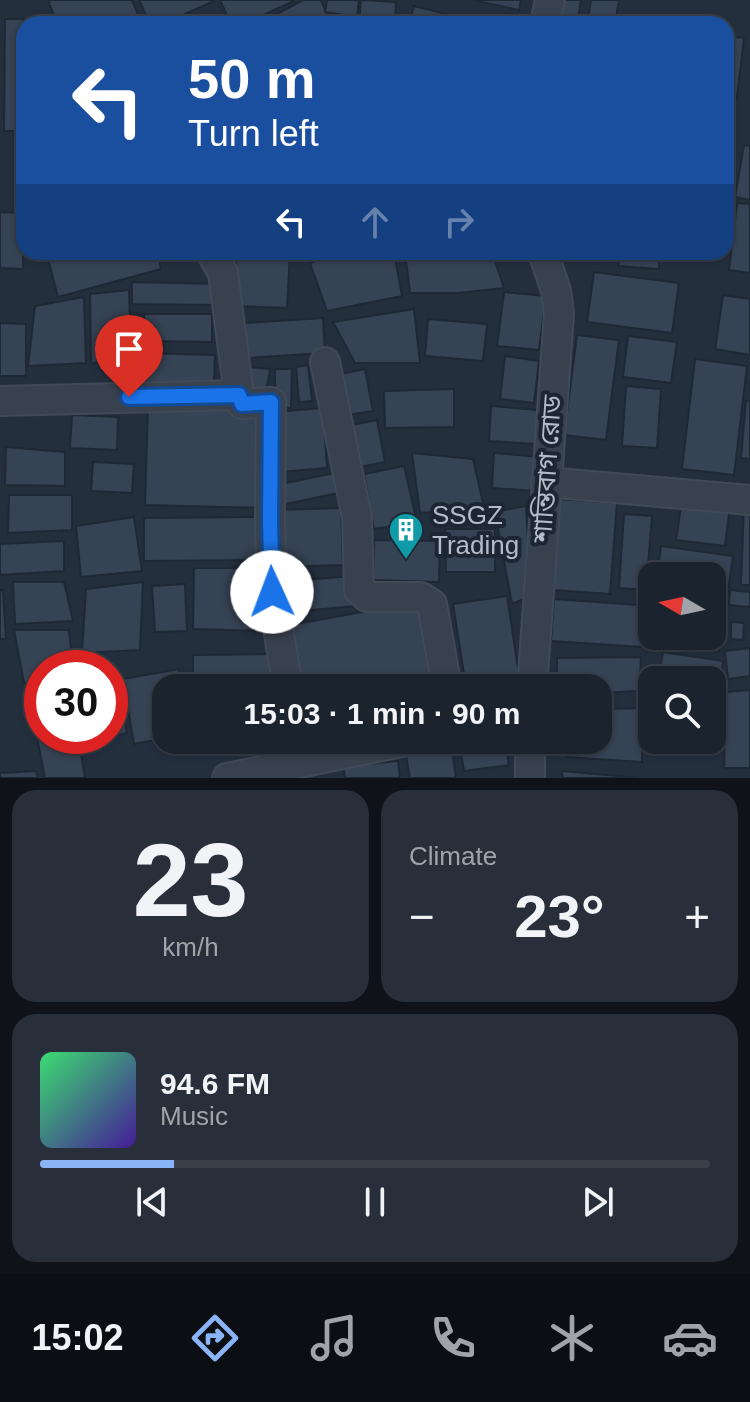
<!DOCTYPE html>
<meta charset="utf-8">
<style>
:root{--surface:#1b232e;--page:#282f3a;--text:#f1f3f6;--muted:#a0a4aa;--line:#39404a;--accent:#8ab4f8}
body{margin:0;font-family:Helvetica,"Noto Sans Bengali",sans-serif;background:var(--page);color:var(--text);height:100vh;display:flex;flex-direction:column;font-size:30px;white-space:nowrap}
*{box-sizing:border-box;margin:0}
p{font-size:26px;color:var(--muted)}
.icon{flex:none;width:44px;height:44px;fill:none;stroke:currentColor;stroke-width:2;stroke-linecap:round;stroke-linejoin:round}
.map{position:relative;height:778px;overflow:hidden}
.details{display:flex;flex-direction:column;gap:12px;padding:12px;background:#0f1319;flex:1}
.details>*{flex:none}
.top-card{position:absolute;left:16px;top:16px;width:718px;height:244px;border-radius:24px;box-shadow:0 2px 6px #0004,0 0 0 2px var(--line);background:#1a4fa0;color:#fff;overflow:hidden}
.needle{width:52px;rotate:279deg}
.tools{position:absolute;left:638px;top:562px;display:grid;gap:16px}
.tools a{display:grid;place-items:center;width:88px;height:88px;border-radius:16px;background:var(--surface);box-shadow:0 2px 6px #0004,0 0 0 2px var(--line);font-size:40px}
.speed{position:absolute;left:24px;top:650px;display:flex;gap:16px;font-size:40px;font-weight:700;text-align:center}
.speed>*{display:grid;place-content:center;width:104px;height:104px;border-radius:50%;background:var(--surface);box-shadow:0 2px 6px #0004,0 0 0 2px var(--line);line-height:1}
.speed .limit{border:12px solid #d22;background:#fff;color:#111}
.pin{position:absolute;display:grid;place-items:center;width:68px;height:68px;color:#fff;margin:-82px -34px;border-radius:50% 50% 50% 0;rotate:-45deg;box-shadow:0 0 8px #0007}
.pin .icon{rotate:45deg}
.me{position:absolute;width:88px;margin:-44px;rotate:358deg;stroke-linejoin:round;filter:drop-shadow(0 0 6px #0008)}
.turn{display:flex;align-items:center;gap:28px;height:168px;padding:0 40px;font-size:36px}
.turn .icon{width:104px;height:104px;stroke-width:2.5}
.turn b{display:block;font-size:56px;line-height:68px}
.lanes{display:flex;align-items:center;height:76px;padding:0 40px;background:#0003;justify-content:center;gap:40px;direction:ltr}
.lanes .off{opacity:.35}
.big{font-size:60px;font-weight:800;line-height:1.1}
.details .tile{flex:1;display:flex;flex-direction:column;justify-content:center;gap:12px;min-width:0;padding:0 28px;border-radius:24px;background:var(--page)}
.details .dial{align-items:center;gap:0}
.dial b{font-size:104px;line-height:1}
.song{display:flex;align-items:center;gap:24px}
.cover{width:96px;height:96px;border-radius:12px;background:linear-gradient(135deg,hsl(140 70% 55%),hsl(260 70% 35%))}
.played{height:8px;border-radius:4px;background:linear-gradient(90deg,var(--accent) 20%,var(--line) 20%)}
.keys{display:flex;justify-content:space-around;direction:ltr}
.heat{display:flex;justify-content:space-between;align-items:center;font-size:44px;direction:ltr}
.details .tiles{flex:1;display:grid;gap:12px;grid-template-columns:1fr 1fr}
.tile:last-child{grid-column:span 2}
.trip{position:absolute;left:152px;top:674px;width:460px;height:80px;border-radius:24px;background:var(--surface);box-shadow:0 2px 6px #0004,0 0 0 2px var(--line);font-weight:800;line-height:80px;text-align:center}
.menu{display:flex;height:128px;justify-content:space-around;align-items:center;background:#0b0e12;color:var(--muted)}
.menu .icon{width:56px;height:56px}
.menu .current{color:var(--accent)}
.menu b{font-size:36px;color:var(--text)}
.map>svg:first-child{display:block}
.building{fill:#364354;stroke:#1f2835;stroke-width:2}
.lines{fill:none;stroke-linecap:round;stroke-linejoin:round}
.street-casing{stroke:#414a57;stroke-width:32}
.street{stroke:#38414e;stroke-width:28}
.route-casing{stroke:#114b97;stroke-width:20}
.route{stroke:#1a73e8;stroke-width:14}
.labels{text-anchor:middle;stroke-width:8;stroke-linejoin:round;paint-order:stroke}
.street-label{font-size:26px;fill:#b4bcc9;stroke:#1d2633}
.poi-label{font-size:26px;fill:#b4bcc9;stroke:#1d2633;text-anchor:start}
</style>
<div class="map">
<svg width="750" height="778" viewBox="0 0 750 778">
<rect width="100%" height="100%" fill="#242f3e"/>
<path class="building" d="M 48,0 L 132,0 L 142,24 L 57,24 Z
M 139,0 L 213,0 L 214,1 L 163,24 L 150,24 Z
M 220,0 L 294,0 L 294,1 L 243,24 L 231,24 Z
M 303,0 L 321,0 L 331,24 L 258,24 Z
M 327,0 L 359,0 L 357,17 L 325,12 Z
M 361,0 L 396,2 L 395,24 L 359,24 Z
M 473,0 L 521,0 L 519,10 Z
M 558,0 L 581,0 L 577,24 L 553,24 Z
M 591,0 L 619,0 L 615,24 L 587,24 Z
M 414,6 L 486,24 L 409,24 Z
M 507,14 L 534,18 L 533,24 L 505,24 Z
M 5,19 L 42,19 L 42,24 L 24,24 L 24,131 L 4,131 Z
M 726,36 L 744,38 L 737,98 L 726,97 Z
M 726,109 L 732,110 L 726,166 Z
M 744,145 L 750,146 L 750,200 L 735,197 Z
M 737,203 L 750,204 L 750,273 L 729,270 Z
M 0,212 L 24,213 L 23,269 L 0,268 Z
M 46,252 L 158,252 L 161,269 L 58,297 Z
M 236,252 L 290,252 L 287,308 L 234,306 Z
M 347,252 L 394,252 L 402,296 L 327,311 L 310,263 Z
M 405,252 L 492,252 L 504,288 L 458,293 L 410,293 Z
M 563,252 L 615,252 L 613,262 Z
M 620,252 L 659,252 L 659,269 L 618,266 Z
M 594,272 L 679,283 L 672,333 L 587,322 Z
M 132,282 L 217,284 L 217,305 L 132,304 Z
M 129,290 L 131,359 L 91,363 L 90,294 Z
M 504,292 L 546,296 L 539,350 L 497,346 Z
M 723,295 L 750,299 L 750,355 L 715,349 Z
M 84,297 L 86,363 L 28,366 L 35,306 Z
M 414,309 L 420,363 L 355,363 L 333,322 Z
M 144,314 L 212,314 L 212,342 L 143,341 Z
M 323,318 L 325,353 L 247,358 L 245,323 Z
M 428,319 L 487,324 L 483,361 L 425,356 Z
M 0,323 L 26,324 L 26,376 L 0,376 Z
M 577,335 L 619,340 L 606,440 L 564,435 Z
M 628,336 L 677,342 L 671,383 L 623,377 Z
M 142,353 L 215,355 L 214,383 L 141,382 Z
M 505,356 L 539,361 L 534,403 L 500,399 Z
M 695,359 L 747,366 L 734,475 L 682,469 Z
M 308,365 L 312,401 L 299,402 L 296,367 Z
M 249,367 L 270,369 L 265,400 L 245,397 Z
M 275,369 L 292,369 L 291,408 L 275,408 Z
M 365,369 L 373,411 L 347,415 L 340,374 Z
M 626,386 L 661,389 L 657,448 L 622,446 Z
M 454,389 L 454,427 L 385,428 L 384,391 Z
M 746,401 L 750,401 L 750,459 L 741,458 Z
M 148,405 L 265,408 L 263,508 L 145,505 Z
M 491,406 L 538,410 L 536,444 L 489,441 Z
M 323,408 L 327,468 L 280,472 L 275,412 Z
M 72,415 L 118,417 L 117,450 L 70,448 Z
M 377,420 L 385,462 L 360,467 L 352,425 Z
M 6,447 L 65,452 L 65,486 L 5,485 Z
M 412,453 L 473,459 L 484,507 L 420,513 Z
M 494,453 L 541,457 L 538,491 L 492,488 Z
M 93,462 L 134,464 L 132,493 L 91,491 Z
M 404,466 L 417,522 L 374,529 L 364,474 Z
M 334,473 L 338,493 L 281,505 L 277,485 Z
M 9,495 L 72,495 L 72,530 L 8,533 Z
M 560,499 L 617,503 L 610,594 L 553,590 Z
M 682,500 L 730,506 L 725,546 L 676,540 Z
M 744,504 L 750,505 L 750,585 L 741,585 Z
M 526,506 L 531,596 L 512,604 L 495,512 Z
M 341,508 L 343,565 L 277,567 L 276,510 Z
M 624,514 L 652,516 L 646,590 L 619,588 Z
M 134,517 L 142,571 L 81,577 L 76,526 Z
M 258,517 L 258,560 L 144,561 L 144,518 Z
M 445,529 L 495,529 L 495,572 L 446,572 Z
M 374,540 L 440,541 L 439,582 L 373,580 Z
M 64,541 L 64,571 L 0,575 L 0,544 Z
M 661,546 L 733,556 L 726,607 L 712,605 L 712,576 L 657,576 Z
M 194,568 L 264,568 L 263,631 L 193,629 Z
M 354,576 L 357,606 L 290,612 L 287,581 Z
M 13,582 L 64,582 L 73,621 L 15,624 Z
M 143,582 L 140,650 L 82,653 L 86,589 Z
M 185,584 L 187,631 L 155,632 L 152,586 Z
M 0,590 L 3,590 L 6,639 L 0,639 Z
M 730,590 L 750,592 L 750,607 L 729,605 Z
M 507,596 L 520,681 L 466,688 L 453,604 Z
M 554,599 L 652,606 L 652,636 L 712,636 L 712,609 L 722,610 L 719,652 L 551,641 Z
M 418,602 L 430,677 L 366,688 L 301,688 L 290,625 Z
M 731,622 L 744,623 L 743,640 L 731,639 Z
M 14,630 L 69,630 L 73,668 L 42,668 L 42,680 L 24,683 Z
M 750,648 L 750,676 L 728,679 L 725,651 Z
M 663,652 L 723,661 L 719,700 L 712,699 L 712,680 L 658,680 Z
M 274,654 L 274,688 L 193,688 L 193,655 Z
M 641,657 L 639,691 L 598,693 L 598,688 L 557,688 L 557,658 Z
M 111,662 L 127,733 L 97,740 L 96,736 L 110,736 L 110,668 L 85,668 Z
M 179,669 L 182,688 L 166,688 L 166,738 L 134,744 L 123,679 Z
M 750,690 L 750,768 L 724,768 L 726,692 Z
M 642,708 L 642,762 L 567,757 L 566,740 L 598,740 L 598,709 Z
M 42,720 L 42,736 L 78,736 L 85,778 L 45,778 L 34,722 Z
M 459,740 L 505,740 L 509,765 L 464,771 Z
M 452,749 L 456,778 L 410,778 L 406,756 Z
M 398,761 L 400,778 L 345,778 L 343,766 Z
M 36,771 L 38,778 L 0,778 L 0,773 Z
M 562,771 L 639,778 L 563,778 Z"/>
<g class="lines">
<defs>
<path id="street" d="M 545,24 L 550,0
M 325,362 L 357,517 L 359,590 L 367,597 L 421,597 L 432,604 L 447,688
M 239,395 L 242,404 L 271,402 L 270,523 L 272,592 L 288,688
M 0,401 L 239,395 L 223,273 L 211,252
M 546,482 L 750,500
M 532,688 L 559,314 L 556,291 L 543,252
M 291,740 L 293,764
M 530,740 L 530,778
M 227,778 L 411,740"/>
</defs>
<use href="#street" class="street-casing"/>
<use href="#street" class="street"/>
</g>
<g class="lines">
<defs>
<path id="route" d="M 129,397 L 239,395 L 242,404 L 271,402 L 270,523 L 272,592"/>
</defs>
<use href="#route" class="route-casing"/>
<use href="#route" class="route"/>
</g>
<defs>
<symbol id="building-pin" viewBox="-11 -11 22 30"><path d="M0 17L-7.5 6A9.5 9.5 0 1 1 7.5 6Z" fill="#0f9aa8" stroke="#1d2633"/><path d="M-4-6H4V6H1V3H-1V6H-4ZM-2.5-4.3h1.7v1.8h-1.7ZM.8-4.3h1.7v1.8H.8ZM-2.5-1h1.7V.8h-1.7ZM.8-1h1.7V.8H.8Z" fill="#fff"/></symbol>
</defs>
<g fill-rule="evenodd">
<use href="#building-pin" x="386" y="510" width="40" height="54"/>
</g>
<g class="labels">
<g class="street-label">
<text transform="translate(547 469) rotate(-86)" y="9">শান্তিবাগ রোড</text>
</g>
<g class="poi-label">
<text x="432" y="524">SSGZ<tspan x="432" dy="30">Trading</tspan></text>
</g>
</g>
</svg>
<div class="tools">
<a><svg class="needle" viewBox="-14 -14 28 28"><path d="M0-13l5 13h-10z" fill="#e53935"/><path d="M0 13l5-13h-10z" fill="#a0a4aa"/></svg></a>
<a><svg class="icon" aria-label="search" viewBox="0 0 24 24"><circle cx="10" cy="10" r="6"/><path d="M15 15l6 6"/></svg></a>
</div>
<div class="speed"><div class="limit">30</div></div>
<div class="pin" style="left:129px;top:397px;background:#d93025"><svg class="icon" aria-label="arrive" viewBox="0 0 24 24"><path d="M6 21V4h12l-3 4 3 4H6"/></svg></div>
<svg class="me" style="left:272px;top:592px" viewBox="-20 -20 40 40"><circle r="19" fill="#fff"/><path d="M0-13L10 11 0 6-10 11z" fill="#1a73e8"/></svg>
<div class="trip">15:03 · 1 min · 90 m</div>
<div class="top-card">
<div class="turn"><svg class="icon" aria-label="left" viewBox="0 0 24 24"><path d="M17 20v-9H6M10 6l-5 5 5 5"/></svg><div><b>50 m</b>Turn left</div></div>
<div class="lanes"><svg class="icon" aria-label="left" viewBox="0 0 24 24"><path d="M17 20v-9H6M10 6l-5 5 5 5"/></svg><svg class="icon off" aria-label="ahead" viewBox="0 0 24 24"><path d="M12 20V5M6 11l6-6 6 6"/></svg><svg class="icon off" aria-label="right" viewBox="0 0 24 24"><path d="M7 20v-9h11M14 6l5 5-5 5"/></svg></div>
</div>
</div>
<section class="details">
<div class="tiles">
<div class="tile dial"><b>23</b><p>km/h</p></div>
<div class="tile"><p>Climate</p>
<div class="heat"><a>−</a><b class="big">23°</b><a>+</a></div>
</div>
<div class="tile">
<div class="song"><i class="cover"></i><div><b>94.6 FM</b><p>Music</p></div></div>
<div class="played"></div>
<div class="keys"><svg class="icon" aria-label="previous" viewBox="0 0 24 24"><path d="M18 5L8 12l10 7zM5 5v14"/></svg><svg class="icon" aria-label="pause" viewBox="0 0 24 24"><path d="M8 5v14M16 5v14"/></svg><svg class="icon" aria-label="next" viewBox="0 0 24 24"><path d="M6 5l10 7-10 7zM19 5v14"/></svg></div>
</div>
</div>
</section>
<nav class="menu">
<b>15:02</b>
<svg class="icon current" aria-label="directions" viewBox="0 0 24 24"><path d="M12 3l9 9-9 9-9-9zM9 14v-3h6M13 9l2 2-2 2"/></svg>
<svg class="icon" aria-label="music" viewBox="0 0 24 24"><path d="M9 18V5l10-2v13"/><circle cx="6" cy="18" r="3"/><circle cx="16" cy="16" r="3"/></svg>
<svg class="icon" aria-label="phone" viewBox="0 0 24 24"><path d="M5 4h4l2 5-3 2q2 4 5 5l2-3 5 2v4C11 20 4 13 5 4z"/></svg>
<svg class="icon" aria-label="climate" viewBox="0 0 24 24"><path d="M12 3v18M4 7l16 10M4 17L20 7"/></svg>
<svg class="icon" aria-label="car" viewBox="0 0 24 24"><path d="M5 17H2v-5l4-1 3-4h7l3 4 3 1v5h-3M9 17h6M6 11h13"/><circle cx="7" cy="17" r="2"/><circle cx="17" cy="17" r="2"/></svg>
</nav>
